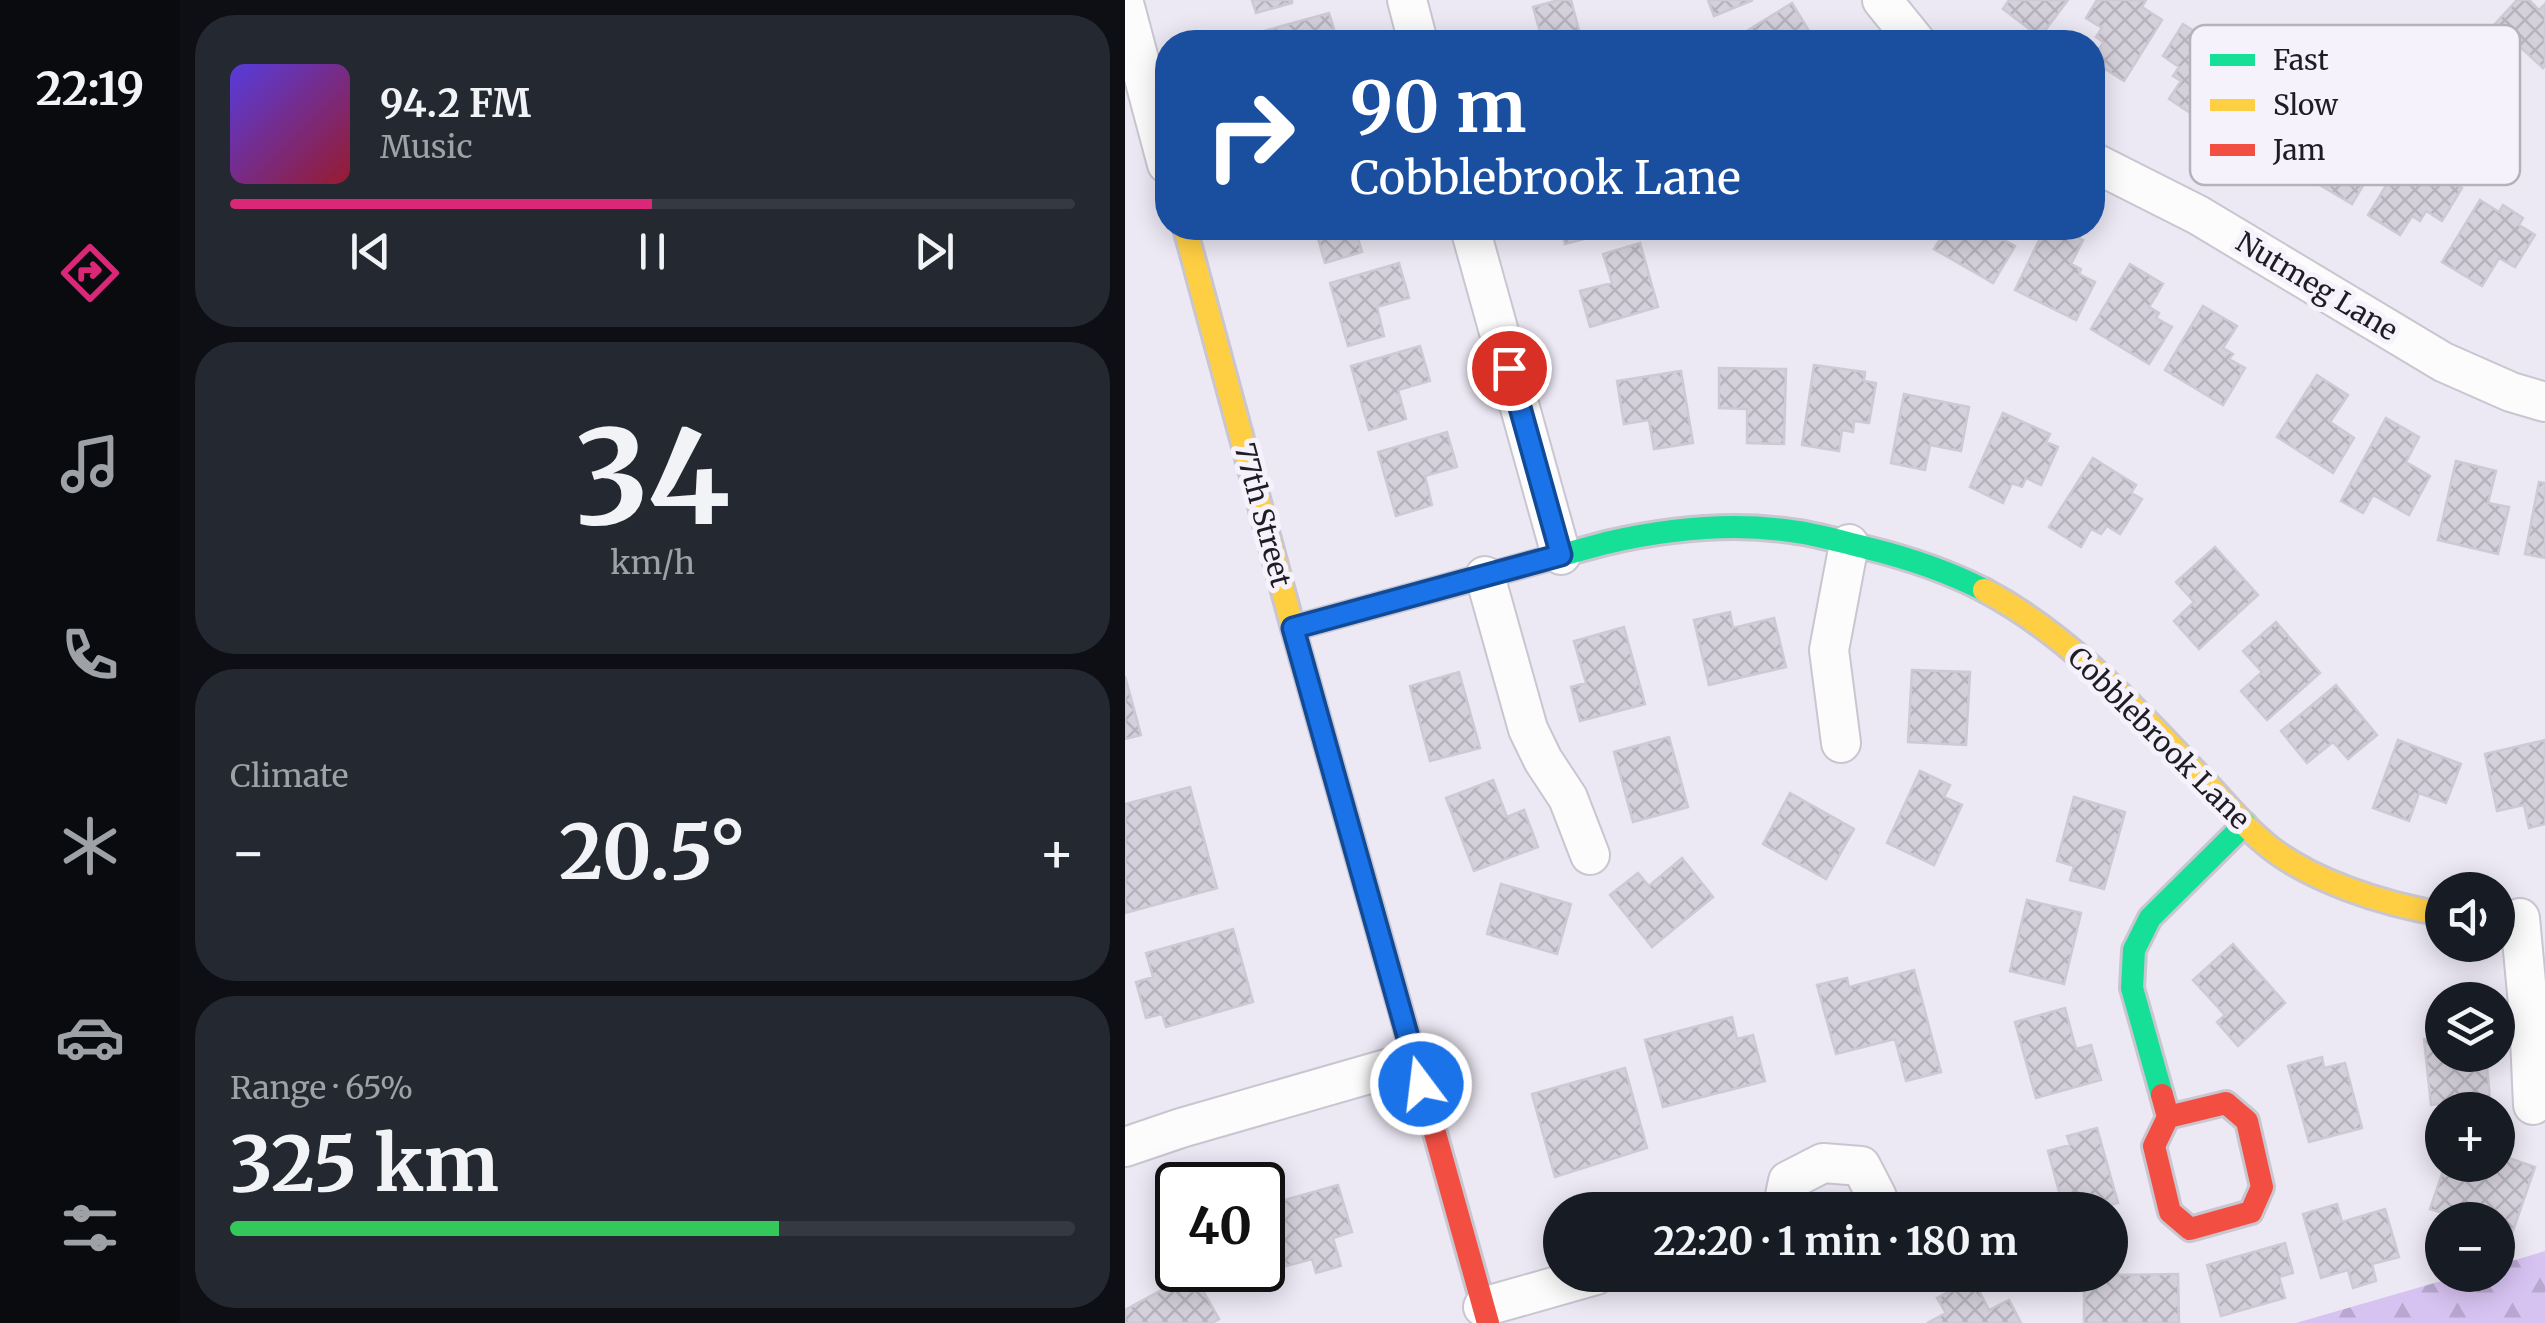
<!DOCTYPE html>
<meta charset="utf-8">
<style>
:root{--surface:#171b24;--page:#242831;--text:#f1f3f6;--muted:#9ea1a6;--line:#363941;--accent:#db2777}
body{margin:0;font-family:Merriweather,serif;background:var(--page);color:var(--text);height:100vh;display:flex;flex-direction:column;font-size:38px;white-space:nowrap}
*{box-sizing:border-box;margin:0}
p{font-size:32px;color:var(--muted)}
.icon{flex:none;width:55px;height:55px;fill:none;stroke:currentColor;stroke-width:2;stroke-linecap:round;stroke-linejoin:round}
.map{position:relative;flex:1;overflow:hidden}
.drawer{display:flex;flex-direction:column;gap:15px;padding:15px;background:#0d0f14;width:945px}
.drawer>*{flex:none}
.top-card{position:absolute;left:30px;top:30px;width:950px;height:210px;border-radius:40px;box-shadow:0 5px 25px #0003;background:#1a4fa0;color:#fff;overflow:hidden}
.tools{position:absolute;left:1300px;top:872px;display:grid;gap:20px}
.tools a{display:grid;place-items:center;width:90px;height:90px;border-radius:50%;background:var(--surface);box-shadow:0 5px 25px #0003;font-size:50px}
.speed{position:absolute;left:30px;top:1162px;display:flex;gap:20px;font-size:50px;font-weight:700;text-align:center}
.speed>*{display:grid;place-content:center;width:130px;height:130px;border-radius:50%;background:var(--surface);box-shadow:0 5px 25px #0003;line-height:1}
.speed .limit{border:5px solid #111;border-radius:15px;background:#fff;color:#111}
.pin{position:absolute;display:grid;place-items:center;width:85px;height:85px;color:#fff;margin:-42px;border:5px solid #fff;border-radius:50%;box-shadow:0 2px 10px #0007}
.me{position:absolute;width:110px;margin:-55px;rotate:345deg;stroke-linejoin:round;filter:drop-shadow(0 0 8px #0008)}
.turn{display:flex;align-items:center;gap:35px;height:210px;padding:0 30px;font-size:45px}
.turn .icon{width:130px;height:130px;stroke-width:2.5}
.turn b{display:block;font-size:70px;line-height:85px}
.big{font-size:75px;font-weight:700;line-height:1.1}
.drawer .tile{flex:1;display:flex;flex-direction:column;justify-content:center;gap:15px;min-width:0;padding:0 35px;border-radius:40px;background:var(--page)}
.drawer .dial{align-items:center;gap:0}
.dial b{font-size:130px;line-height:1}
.song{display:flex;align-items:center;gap:30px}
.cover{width:120px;height:120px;border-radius:15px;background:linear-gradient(135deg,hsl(250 70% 55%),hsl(350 70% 35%))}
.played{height:10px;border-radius:5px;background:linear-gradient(90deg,var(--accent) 50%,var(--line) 50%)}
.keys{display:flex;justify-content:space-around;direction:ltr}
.heat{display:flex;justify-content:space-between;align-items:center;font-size:55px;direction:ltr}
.charge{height:15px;border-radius:8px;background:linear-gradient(90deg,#34c759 65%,var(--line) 0)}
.trip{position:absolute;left:418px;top:1192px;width:585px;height:100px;border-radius:50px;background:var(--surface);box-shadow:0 5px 25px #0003;font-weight:700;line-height:100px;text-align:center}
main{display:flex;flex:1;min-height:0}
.tab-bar{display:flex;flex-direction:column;width:180px;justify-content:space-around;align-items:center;background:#090b0e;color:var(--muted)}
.tab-bar .icon{width:70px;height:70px}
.tab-bar .active{color:var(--accent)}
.tab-bar b{font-size:45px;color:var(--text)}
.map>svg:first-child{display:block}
.forest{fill:url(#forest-firs)}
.building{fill:url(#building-cross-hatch);stroke:#cecad5;stroke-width:2.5}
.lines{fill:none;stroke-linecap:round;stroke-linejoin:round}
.street-casing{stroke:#c9c6d0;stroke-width:42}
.fast-casing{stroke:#c9c6d0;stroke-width:28}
.slow-casing{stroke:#c9c6d0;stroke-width:28}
.jam-casing{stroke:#c9c6d0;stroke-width:28}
.street{stroke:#fcfcfd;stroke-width:38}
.fast{stroke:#16e098;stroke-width:22}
.slow{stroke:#ffcf43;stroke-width:22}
.jam{stroke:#f24e42;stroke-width:22}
.route-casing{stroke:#114b97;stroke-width:25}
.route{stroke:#1a73e8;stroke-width:18}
.labels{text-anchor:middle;stroke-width:10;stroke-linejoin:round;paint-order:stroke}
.street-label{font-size:28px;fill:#1f1c24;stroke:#f6f2fc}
.key{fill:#f6f2fc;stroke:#b6b2bb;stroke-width:2.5}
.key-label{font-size:28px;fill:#1f1c24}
</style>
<main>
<nav class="tab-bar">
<b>22:19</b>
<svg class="icon active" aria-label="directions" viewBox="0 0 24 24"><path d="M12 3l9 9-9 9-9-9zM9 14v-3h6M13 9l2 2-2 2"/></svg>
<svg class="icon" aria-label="music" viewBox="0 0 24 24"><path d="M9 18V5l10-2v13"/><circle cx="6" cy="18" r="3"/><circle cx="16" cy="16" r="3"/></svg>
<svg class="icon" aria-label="phone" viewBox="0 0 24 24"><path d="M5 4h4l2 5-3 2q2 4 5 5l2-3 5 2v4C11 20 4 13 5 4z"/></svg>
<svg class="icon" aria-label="climate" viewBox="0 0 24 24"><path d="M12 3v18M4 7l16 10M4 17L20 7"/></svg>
<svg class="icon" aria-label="car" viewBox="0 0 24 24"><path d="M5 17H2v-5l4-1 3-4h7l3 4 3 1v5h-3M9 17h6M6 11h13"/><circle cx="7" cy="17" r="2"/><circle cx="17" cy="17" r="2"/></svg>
<svg class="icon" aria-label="filters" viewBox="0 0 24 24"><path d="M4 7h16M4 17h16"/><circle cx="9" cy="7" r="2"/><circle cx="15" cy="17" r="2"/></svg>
</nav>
<section class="drawer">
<div class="tile">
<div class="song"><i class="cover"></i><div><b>94.2 FM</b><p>Music</p></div></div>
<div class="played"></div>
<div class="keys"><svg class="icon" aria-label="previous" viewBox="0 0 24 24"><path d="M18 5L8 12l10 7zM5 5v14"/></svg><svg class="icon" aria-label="pause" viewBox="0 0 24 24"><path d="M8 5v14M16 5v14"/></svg><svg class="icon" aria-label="next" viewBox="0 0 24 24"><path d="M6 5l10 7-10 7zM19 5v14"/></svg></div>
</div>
<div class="tile dial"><b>34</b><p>km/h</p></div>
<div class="tile"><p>Climate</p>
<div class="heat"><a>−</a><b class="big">20.5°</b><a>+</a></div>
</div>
<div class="tile"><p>Range · 65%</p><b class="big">325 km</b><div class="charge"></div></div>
</section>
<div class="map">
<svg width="1420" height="1323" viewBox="0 0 1420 1323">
<defs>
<pattern id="forest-firs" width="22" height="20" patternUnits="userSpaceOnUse" patternTransform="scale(2.5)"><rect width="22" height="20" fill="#d7c3f2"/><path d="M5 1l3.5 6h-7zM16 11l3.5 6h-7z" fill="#b8a7cf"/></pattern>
<pattern id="building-cross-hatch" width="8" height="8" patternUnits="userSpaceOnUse" patternTransform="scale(2.5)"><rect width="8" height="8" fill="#d5d1dc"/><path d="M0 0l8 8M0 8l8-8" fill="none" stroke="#b6b3bd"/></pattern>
</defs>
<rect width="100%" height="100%" fill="#ece8f4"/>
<path class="forest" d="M 1420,1251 L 1420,1323 L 1171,1323 L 1337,1275 L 1372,1275 L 1373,1265 Z"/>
<path class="building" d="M 127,0 L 167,0 L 167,3 L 131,13 Z
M 434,0 L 446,0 L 457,42 L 393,42 L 416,36 L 408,7 Z
M 583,0 L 628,0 L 589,16 Z
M 884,0 L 943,0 L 915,37 L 878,9 Z
M 972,0 L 1021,0 L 1017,7 L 1037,20 L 999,81 L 968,61 L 978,42 L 971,37 L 977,28 L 961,18 Z
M 1392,0 L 1404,0 L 1414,10 L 1420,4 L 1420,66 L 1418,68 L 1370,24 Z
M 667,3 L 687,36 L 677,42 L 604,42 Z
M 204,13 L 213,42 L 138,42 L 135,32 Z
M 1058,24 L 1074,34 L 1079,27 L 1099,39 L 1094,46 L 1114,58 L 1076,120 L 1044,99 L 1056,81 L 1048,76 L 1054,67 L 1038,56 Z
M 1211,103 L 1243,123 L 1253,106 L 1277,121 L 1227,204 L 1195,185 L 1206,166 L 1199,162 L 1205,152 L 1188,142 Z
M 1281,153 L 1337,188 L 1317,221 L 1301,211 L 1295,221 L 1287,216 L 1275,235 L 1243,215 Z
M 1355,200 L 1374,212 L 1378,205 L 1398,218 L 1394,225 L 1410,235 L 1390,267 L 1374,258 L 1357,286 L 1317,262 Z
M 190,228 L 230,228 L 237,252 L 200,263 Z
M 436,228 L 500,228 L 440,244 Z
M 822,228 L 869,228 L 877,232 L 874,237 L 890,246 L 868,283 L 809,249 Z
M 920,228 L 932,228 L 958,240 L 946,264 L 956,269 L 954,274 L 970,282 L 951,320 L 890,290 Z
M 515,243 L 533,307 L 465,327 L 455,291 L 487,283 L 478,254 Z
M 274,263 L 284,298 L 252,307 L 259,336 L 223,346 L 205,283 Z
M 1005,264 L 1038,284 L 1024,307 L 1034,313 L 1031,318 L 1047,327 L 1024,364 L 966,329 Z
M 1078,306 L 1112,326 L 1098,348 L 1108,354 L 1104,359 L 1120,368 L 1098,405 L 1040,370 Z
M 295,346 L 305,381 L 273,390 L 281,419 L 244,430 L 226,366 Z
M 689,365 L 740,372 L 739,381 L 751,383 L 744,423 L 729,421 L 728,432 L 717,430 L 714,451 L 677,445 Z
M 594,368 L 661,369 L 659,444 L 622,443 L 622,409 L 594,408 Z
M 556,371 L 568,443 L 529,449 L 524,420 L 499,424 L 492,381 Z
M 1192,375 L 1223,395 L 1205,422 L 1229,438 L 1208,473 L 1152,437 Z
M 779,394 L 844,407 L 836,451 L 805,445 L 800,470 L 766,463 Z
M 878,413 L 925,434 L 921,442 L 933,447 L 916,485 L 901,478 L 897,487 L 887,483 L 878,503 L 845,487 Z
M 1261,418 L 1294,437 L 1281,462 L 1305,476 L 1284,515 L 1248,495 L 1238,513 L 1216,501 Z
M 322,432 L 332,467 L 300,476 L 307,505 L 271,516 L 253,452 Z
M 968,458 L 1011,485 L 1006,493 L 1017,499 L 995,534 L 982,526 L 976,534 L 966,529 L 956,547 L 924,527 Z
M 1331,461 L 1371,471 L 1363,503 L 1384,507 L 1373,554 L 1313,540 Z
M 1414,482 L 1420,483 L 1420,558 L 1400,554 Z
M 1090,547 L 1133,595 L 1074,649 L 1049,621 L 1069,602 L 1051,582 Z
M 605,612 L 608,628 L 649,618 L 661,667 L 584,685 L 569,620 Z
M 1151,622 L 1195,673 L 1142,720 L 1116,691 L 1137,672 L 1118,651 Z
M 499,627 L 520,704 L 455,721 L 446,687 L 461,683 L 449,641 Z
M 787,670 L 845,672 L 841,745 L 783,742 Z
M 334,672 L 355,748 L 305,761 L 285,686 Z
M 0,676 L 16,735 L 0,739 Z
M 1211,685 L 1252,735 L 1223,759 L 1208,742 L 1182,763 L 1156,731 Z
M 544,737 L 563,807 L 508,822 L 489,752 Z
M 1273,740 L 1336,764 L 1321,803 L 1294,793 L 1284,821 L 1248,808 Z
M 1420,740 L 1420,824 L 1404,828 L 1399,805 L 1372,811 L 1360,754 Z
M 795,771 L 825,785 L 819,797 L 837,805 L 809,865 L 762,843 Z
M 368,780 L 382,817 L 399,810 L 413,847 L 349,871 L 321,798 Z
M 65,787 L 92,888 L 0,913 L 0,804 Z
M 665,793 L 729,829 L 701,879 L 638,844 Z
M 949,797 L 1000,812 L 979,889 L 945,880 L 949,866 L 932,861 Z
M 557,858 L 588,897 L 527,947 L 485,895 L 513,873 L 524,886 Z
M 376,884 L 446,904 L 432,954 L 362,934 Z
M 902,900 L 956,913 L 939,984 L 885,971 Z
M 108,929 L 128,1002 L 41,1027 L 37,1014 L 21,1018 L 11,982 L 28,977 L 21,953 Z
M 1108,944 L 1160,1003 L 1113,1046 L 1092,1022 L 1100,1015 L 1068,980 Z
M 789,970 L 816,1072 L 781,1081 L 770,1039 L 711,1054 L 692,985 L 722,978 L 724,987 Z
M 940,1008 L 951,1049 L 966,1045 L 976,1080 L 911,1098 L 890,1022 Z
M 607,1017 L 612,1039 L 628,1035 L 640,1081 L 538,1107 L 520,1040 Z
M 1316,1028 L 1318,1028 L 1318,1055 L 1361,1055 L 1365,1099 L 1306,1105 L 1299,1039 L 1317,1037 Z
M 1197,1057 L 1199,1068 L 1220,1063 L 1237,1128 L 1184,1142 L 1163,1066 Z
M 500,1068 L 522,1148 L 430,1177 L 407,1094 Z
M 972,1128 L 993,1203 L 968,1210 L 939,1210 L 923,1151 L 945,1145 L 942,1136 Z
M 1378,1156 L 1410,1167 L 1381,1251 L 1372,1248 L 1372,1220 L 1338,1220 L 1305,1209 L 1320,1165 L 1375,1165 Z
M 213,1185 L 227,1232 L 208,1238 L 216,1266 L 191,1273 L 187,1259 L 118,1278 L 115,1270 L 138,1270 L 138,1206 Z
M 1212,1204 L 1217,1222 L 1260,1209 L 1274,1257 L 1247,1264 L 1251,1281 L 1228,1288 L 1223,1270 L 1196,1278 L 1178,1214 Z
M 1160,1243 L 1168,1273 L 1154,1277 L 1160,1298 L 1096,1316 L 1082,1265 Z
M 985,1267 L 993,1267 L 993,1275 L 1053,1274 L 1054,1323 L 959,1323 L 959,1287 L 970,1287 L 970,1275 L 985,1275 Z
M 68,1273 L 94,1319 L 87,1323 L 0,1323 L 0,1310 Z
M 848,1279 L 864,1310 L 884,1300 L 896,1323 L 802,1323 L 821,1313 L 812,1298 Z"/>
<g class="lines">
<defs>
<path id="street" d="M 282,0 L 293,42
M 757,0 L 791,42
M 0,7 L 42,164
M 968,162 L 1073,215 L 1318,362 L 1386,392 L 1420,402
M 345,228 L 436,555
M 360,576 L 403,729 L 418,760 L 443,798 L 465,855
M 716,743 L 704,650 L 724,544
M 1395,918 L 1404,1015 L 1408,1105
M 0,1147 L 56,1128 L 289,1061
M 657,1210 L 663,1181 L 698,1163 L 736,1166 L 752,1197 L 752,1210
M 358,1307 L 471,1275"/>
<path id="fast" d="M 168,628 L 481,543 C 542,529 604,522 666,531 C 692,534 717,542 742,548 C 783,558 822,571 859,590
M 1037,1095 L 1007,988 L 1009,950 L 1025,918 L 1120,824"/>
<path id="slow" d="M 60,228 L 168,628 L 291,1065
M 859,590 C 948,637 1014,713 1083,785 C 1100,803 1117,824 1136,840 C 1180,880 1261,905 1318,914"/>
<path id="jam" d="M 291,1065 L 363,1323
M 1037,1095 L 1043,1117 L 1029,1146 L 1045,1212 L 1065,1229 L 1126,1212 L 1137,1187 L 1122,1121 L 1101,1103 L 1043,1117"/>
</defs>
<use href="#street" class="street-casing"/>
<use href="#fast" class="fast-casing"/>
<use href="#slow" class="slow-casing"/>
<use href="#jam" class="jam-casing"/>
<use href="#street" class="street"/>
<use href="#fast" class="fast"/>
<use href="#slow" class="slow"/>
<use href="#jam" class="jam"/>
</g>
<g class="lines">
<defs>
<path id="route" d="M 296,1084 L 168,628 L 436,555 L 384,368"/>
</defs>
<use href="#route" class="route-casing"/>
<use href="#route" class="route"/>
</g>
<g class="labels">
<g class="street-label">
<text transform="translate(1192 286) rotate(31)" y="10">Nutmeg Lane</text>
<text transform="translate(138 515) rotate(75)" y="10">77th Street</text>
<text transform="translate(1034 738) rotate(45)" y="10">Cobblebrook Lane</text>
</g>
</g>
<rect x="1065" y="25" width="330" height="160" rx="15" class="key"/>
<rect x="1085" y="54" width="45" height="12" fill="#16e098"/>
<rect x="1085" y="99" width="45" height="12" fill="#ffcf43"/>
<rect x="1085" y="144" width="45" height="12" fill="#f24e42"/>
<g class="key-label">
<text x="1148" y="70">Fast</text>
<text x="1148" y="115">Slow</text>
<text x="1148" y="160">Jam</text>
</g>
</svg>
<div class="tools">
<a><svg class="icon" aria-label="sound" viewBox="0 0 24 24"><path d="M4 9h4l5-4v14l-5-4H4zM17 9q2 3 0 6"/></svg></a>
<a><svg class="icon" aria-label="layers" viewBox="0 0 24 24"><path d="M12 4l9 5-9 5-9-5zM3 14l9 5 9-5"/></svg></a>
<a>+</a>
<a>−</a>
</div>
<div class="speed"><div class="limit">40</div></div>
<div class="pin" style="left:384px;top:368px;background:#d93025"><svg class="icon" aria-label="arrive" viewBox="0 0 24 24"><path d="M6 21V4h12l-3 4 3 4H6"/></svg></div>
<svg class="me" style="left:296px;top:1084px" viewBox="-20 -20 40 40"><circle r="17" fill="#1a73e8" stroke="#fff" stroke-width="3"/><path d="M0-11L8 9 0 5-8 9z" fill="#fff"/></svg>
<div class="trip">22:20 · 1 min · 180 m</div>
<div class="top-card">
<div class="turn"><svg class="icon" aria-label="right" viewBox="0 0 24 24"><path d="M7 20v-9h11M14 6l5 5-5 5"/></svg><div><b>90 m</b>Cobblebrook Lane</div></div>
</div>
</div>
</main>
